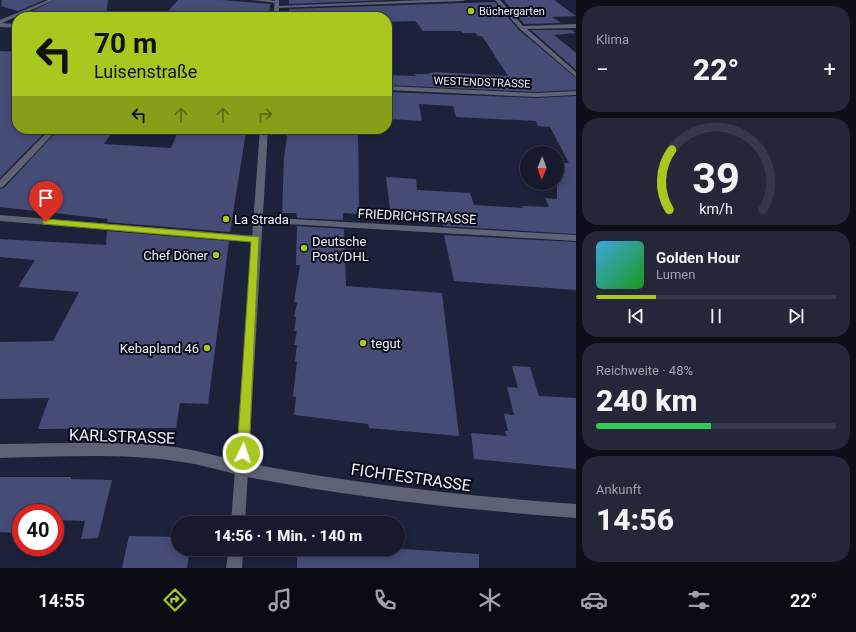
<!DOCTYPE html>
<html lang="de">
<meta charset="utf-8">
<style>
:root{--surface:#161a2c;--page:#232738;--text:#f1f3f6;--muted:#9ea1a9;--line:#353848;--accent:#a7c81f}
body{margin:0;font-family:Roboto,sans-serif;background:var(--page);color:var(--text);height:100vh;display:flex;flex-direction:column;font-size:15px;white-space:nowrap}
*{box-sizing:border-box;margin:0}
p{font-size:13px;color:var(--muted)}
.icon{flex:none;width:22px;height:22px;fill:none;stroke:currentColor;stroke-width:2;stroke-linecap:round;stroke-linejoin:round}
.map{position:relative;flex:1;overflow:hidden}
.sheet{display:flex;flex-direction:column;gap:6px;padding:6px;background:#0c0e18;width:280px}
.sheet>*{flex:none}
.banner{position:absolute;left:12px;top:12px;width:380px;height:122px;border-radius:16px;box-shadow:0 2px 10px #0003,0 0 0 1px var(--line);background:#a7c81f;color:#111;overflow:hidden}
.needle{width:26px;rotate:181deg}
.tools{position:absolute;left:520px;top:146px;display:grid;gap:8px}
.tools a{display:grid;place-items:center;width:44px;height:44px;border-radius:50%;background:var(--surface);box-shadow:0 2px 10px #0003,0 0 0 1px var(--line);font-size:20px}
.speed{position:absolute;left:12px;top:504px;display:flex;gap:8px;font-size:20px;font-weight:700;text-align:center}
.speed>*{display:grid;place-content:center;width:52px;height:52px;border-radius:50%;background:var(--surface);box-shadow:0 2px 10px #0003,0 0 0 1px var(--line);line-height:1}
.speed .limit{border:6px solid #d22;background:#fff;color:#111}
.pin{position:absolute;display:grid;place-items:center;width:34px;height:34px;color:#fff;margin:-41px -17px;border-radius:50% 50% 50% 0;rotate:-45deg;box-shadow:0 0 4px #0007}
.pin .icon{rotate:45deg}
.me{position:absolute;width:44px;margin:-22px;rotate:4deg;stroke-linejoin:round;filter:drop-shadow(0 0 3px #0008)}
.turn{display:flex;align-items:center;gap:14px;height:84px;padding:0 16px;font-size:18px}
.turn .icon{width:52px;height:52px;stroke-width:2.5}
.turn b{display:block;font-size:28px;line-height:34px}
.lanes{display:flex;align-items:center;height:38px;padding:0 16px;background:#0003;justify-content:center;gap:20px;direction:ltr}
.lanes .off{opacity:.35}
.big{font-size:30px;font-weight:800;line-height:1.1}
.sheet .card{flex:1;display:flex;flex-direction:column;justify-content:center;gap:6px;min-width:0;padding:0 14px;border-radius:16px;background:var(--page)}
.sheet .dial{align-items:center;gap:0}
.dial svg{height:104px;overflow:visible;fill:none;stroke:var(--line);stroke-width:7;stroke-linecap:round;text-anchor:middle}
.dial text{fill:var(--text);stroke:none}
.song{display:flex;align-items:center;gap:12px}
.cover{width:48px;height:48px;border-radius:6px;background:linear-gradient(135deg,hsl(200 70% 55%),hsl(120 70% 35%))}
.played{height:4px;border-radius:2px;background:linear-gradient(90deg,var(--accent) 25%,var(--line) 25%)}
.keys{display:flex;justify-content:space-around;direction:ltr}
.heat{display:flex;justify-content:space-between;align-items:center;font-size:22px;direction:ltr}
.charge{height:6px;border-radius:3px;background:linear-gradient(90deg,#34c759 48%,var(--line) 0)}
.trip{position:absolute;left:171px;top:516px;width:234px;height:40px;border-radius:20px;background:var(--surface);box-shadow:0 2px 10px #0003,0 0 0 1px var(--line);font-weight:800;line-height:40px;text-align:center}
.tab-bar{display:flex;height:64px;justify-content:space-around;align-items:center;background:#090a12;color:var(--muted)}
.tab-bar .icon{width:28px;height:28px}
.tab-bar .current{color:var(--accent)}
.tab-bar b{font-size:18px;color:var(--text)}
main{display:flex;flex:1;min-height:0}
.map>svg:first-child{display:block}
.building{fill:#454d77}
.lines{fill:none;stroke-linecap:round;stroke-linejoin:round}
.minor{fill:#5d6275;fill-rule:evenodd}
.tertiary{fill:#5d6275;fill-rule:evenodd}
.route{fill:#a7c81f;stroke:#6d8214}
.poi-dot{fill:#a7c81f;stroke:#0a0c17;stroke-width:1.5}
.labels{text-anchor:middle;stroke-width:4;stroke-linejoin:round;paint-order:stroke}
.far-poi-label{font-size:11px;fill:#eef1ff;stroke:#0a0c17;text-anchor:start}
.far-street-label{font-size:11px;fill:#eef1ff;stroke:#0a0c17}
.street-label{font-size:13px;fill:#eef1ff;stroke:#0a0c17}
.poi-label{font-size:13px;fill:#eef1ff;stroke:#0a0c17;text-anchor:start}
.near-street-label{font-size:16px;fill:#eef1ff;stroke:#0a0c17}
</style>
<main>
<div class="map">
<svg width="576" height="568" viewBox="0 0 576 568">
<rect width="100%" height="100%" fill="#1d223b"/>
<path class="building" d="M 2,0 L 44,0 L 18,11 L 1,6 Z
M 55,0 L 108,0 L 106,17 L 44,17 L 28,13 Z
M 178,0 L 221,0 L 270,4 L 269,17 L 163,17 Z
M 289,0 L 388,0 L 289,4 Z
M 504,0 L 554,0 L 576,16 L 552,17 L 561,23 L 524,24 Z
M 495,2 L 519,30 L 576,78 L 576,90 L 536,92 L 387,85 L 387,75 L 416,76 L 415,74 L 427,74 L 435,72 L 508,76 L 482,36 L 478,36 L 475,33 L 463,33 L 461,31 L 423,31 L 415,21 L 387,22 L 387,17 L 288,17 L 289,9 Z
M 531,30 L 571,30 L 576,33 L 554,35 L 576,53 L 576,70 Z
M 0,51 L 17,52 L 17,129 L 48,129 L 0,178 Z
M 388,92 L 536,98 L 576,96 L 576,234 L 443,226 L 442,221 L 391,218 L 386,177 L 416,179 L 417,190 L 470,193 L 474,205 L 523,208 L 522,206 L 549,207 L 545,198 L 557,199 L 557,163 L 569,163 L 550,127 L 538,126 L 536,121 L 456,117 L 453,106 L 419,104 L 422,121 L 391,119 Z
M 59,129 L 114,129 L 104,144 L 171,148 L 179,129 L 246,132 L 230,232 L 107,222 L 108,219 L 0,207 L 0,189 L 4,188 Z
M 288,129 L 358,129 L 359,214 L 343,213 L 343,220 L 297,218 L 296,213 L 282,213 L 284,157 Z
M 297,226 L 344,229 L 346,286 L 442,293 L 459,436 L 369,428 L 368,424 L 294,415 L 296,397 L 293,396 L 297,362 L 295,361 L 297,345 L 294,345 L 297,331 L 294,331 L 296,317 L 294,317 L 297,303 L 294,302 L 300,265 L 296,265 Z
M 107,231 L 229,241 L 208,404 L 180,403 L 176,428 L 38,429 L 49,398 L 0,399 L 0,342 L 53,341 L 79,292 L 18,287 L 35,260 L 0,257 L 0,239 L 106,245 Z
M 444,235 L 576,242 L 576,290 L 454,281 Z
M 512,366 L 530,367 L 539,396 L 576,398 L 576,469 L 474,459 L 471,433 L 507,436 L 505,431 L 508,431 L 504,414 L 514,415 L 507,387 L 518,388 Z
M 0,477 L 71,477 L 71,479 L 112,480 L 98,538 L 81,539 L 85,521 L 55,520 L 55,513 L 21,513 L 21,533 L 0,532 Z
M 129,536 L 178,537 L 178,549 L 190,549 L 187,568 L 122,568 Z
M 297,549 L 402,549 L 479,554 L 479,568 L 297,568 Z"/>
<g class="lines">
<path class="minor" d="M 251,0 L 270,0 L 279,2 L 277,3 Z
M 425,0 L 465,0 L 463,1 L 276,8 L 274,7 L 276,6 Z
M 495,0 L 500,0 L 523,26 L 576,24 L 576,28 L 527,29 L 576,72 L 576,77 L 520,29 Z
M 0,23 L 17,24 L 17,28 L 0,27 Z
M 387,86 L 536,93 L 576,91 L 576,95 L 536,97 L 387,90 Z
M 50,129 L 58,129 L 3,187 L 0,188 L 0,180 Z
M 0,215 L 256,236 L 261,239 L 256,242 L 0,221 Z
M 257,217 L 576,235 L 576,241 L 254,222 L 253,220 Z
M 0,444 C 58,444 117,440 175,447 C 203,451 230,460 258,465 C 363,485 470,496 576,504 L 576,518 C 470,510 363,499 258,479 C 230,474 203,464 175,461 C 118,453 58,457 0,458 Z"/>
<path class="tertiary" d="M 48,0 L 54,0 L 0,24 L 0,20 Z
M 275,0 L 279,0 L 279,17 L 273,17 Z
M 260,129 L 268,129 L 245,523 L 231,523 Z
M 229,549 L 243,549 L 242,568 L 226,568 Z"/>
</g>
<path class="route" d="M 46,219 L 259,237 L 249,453 L 247,457 L 243,459 L 238,457 L 237,453 L 251,242 L 43,224 L 43,220 Z"/>
<g class="poi-dot">
<circle cx="471" cy="11" r="4"/>
<circle cx="226" cy="219" r="4"/>
<circle cx="304" cy="248" r="4"/>
<circle cx="216" cy="255" r="4"/>
<circle cx="363" cy="343" r="4"/>
<circle cx="207" cy="348" r="4"/>
</g>
<g class="labels">
<g class="far-poi-label">
<text x="479" y="15">Büchergarten</text>
</g>
<g class="far-street-label">
<text transform="translate(482 82) rotate(2)" y="4">WESTENDSTRASSE</text>
</g>
<g class="street-label">
<text transform="translate(417 216) rotate(3)" y="5">FRIEDRICHSTRASSE</text>
</g>
<g class="poi-label">
<text x="234" y="224">La Strada</text>
<text x="312" y="246">Deutsche<tspan x="312" dy="15">Post/DHL</tspan></text>
<text x="208" y="260" text-anchor="end">Chef Döner</text>
<text x="371" y="348">tegut</text>
<text x="199" y="353" text-anchor="end">Kebapland 46</text>
</g>
<g class="near-street-label">
<text transform="translate(122 436) rotate(2)" y="6">KARLSTRASSE</text>
<text transform="translate(411 477) rotate(8)" y="6">FICHTESTRASSE</text>
</g>
</g>
</svg>
<div class="tools">
<a><svg class="needle" viewBox="-14 -14 28 28"><path d="M0-13l5 13h-10z" fill="#e53935"/><path d="M0 13l5-13h-10z" fill="#9ea1a9"/></svg></a>
</div>
<div class="speed"><div class="limit">40</div></div>
<div class="pin" style="left:46px;top:222px;background:#d93025"><svg class="icon" aria-label="arrive" viewBox="0 0 24 24"><path d="M6 21V4h12l-3 4 3 4H6"/></svg></div>
<svg class="me" style="left:243px;top:453px" viewBox="-20 -20 40 40"><circle r="17" fill="#a7c81f" stroke="#fff" stroke-width="3"/><path d="M0-11L8 9 0 5-8 9z" fill="#fff"/></svg>
<div class="trip">14:56 · 1 Min. · 140 m</div>
<div class="banner">
<div class="turn"><svg class="icon" aria-label="left" viewBox="0 0 24 24"><path d="M17 20v-9H6M10 6l-5 5 5 5"/></svg><div><b>70 m</b>Luisenstraße</div></div>
<div class="lanes"><svg class="icon" aria-label="left" viewBox="0 0 24 24"><path d="M17 20v-9H6M10 6l-5 5 5 5"/></svg><svg class="icon off" aria-label="ahead" viewBox="0 0 24 24"><path d="M12 20V5M6 11l6-6 6 6"/></svg><svg class="icon off" aria-label="ahead" viewBox="0 0 24 24"><path d="M12 20V5M6 11l6-6 6 6"/></svg><svg class="icon off" aria-label="right" viewBox="0 0 24 24"><path d="M7 20v-9h11M14 6l5 5-5 5"/></svg></div>
</div>
</div>
<section class="sheet">
<div class="card"><p>Klima</p>
<div class="heat"><a>−</a><b class="big">22°</b><a>+</a></div>
</div>
<div class="card dial"><svg viewBox="0 0 100 80">
<path d="M14 69A42 42 0 1 1 86 69"/>
<path d="M14 69A42 42 0 0 1 16 23" stroke="#a7c81f"/>
<text x="50" y="56" font-size="32" font-weight="700">39</text>
<text x="50" y="72" font-size="11">km/h</text>
</svg></div>
<div class="card">
<div class="song"><i class="cover"></i><div><b>Golden Hour</b><p>Lumen</p></div></div>
<div class="played"></div>
<div class="keys"><svg class="icon" aria-label="previous" viewBox="0 0 24 24"><path d="M18 5L8 12l10 7zM5 5v14"/></svg><svg class="icon" aria-label="pause" viewBox="0 0 24 24"><path d="M8 5v14M16 5v14"/></svg><svg class="icon" aria-label="next" viewBox="0 0 24 24"><path d="M6 5l10 7-10 7zM19 5v14"/></svg></div>
</div>
<div class="card"><p>Reichweite · 48%</p><b class="big">240 km</b><div class="charge"></div></div>
<div class="card"><p>Ankunft</p><b class="big">14:56</b></div>
</section>
</main>
<nav class="tab-bar">
<b>14:55</b>
<svg class="icon current" aria-label="directions" viewBox="0 0 24 24"><path d="M12 3l9 9-9 9-9-9zM9 14v-3h6M13 9l2 2-2 2"/></svg>
<svg class="icon" aria-label="music" viewBox="0 0 24 24"><path d="M9 18V5l10-2v13"/><circle cx="6" cy="18" r="3"/><circle cx="16" cy="16" r="3"/></svg>
<svg class="icon" aria-label="phone" viewBox="0 0 24 24"><path d="M5 4h4l2 5-3 2q2 4 5 5l2-3 5 2v4C11 20 4 13 5 4z"/></svg>
<svg class="icon" aria-label="climate" viewBox="0 0 24 24"><path d="M12 3v18M4 7l16 10M4 17L20 7"/></svg>
<svg class="icon" aria-label="car" viewBox="0 0 24 24"><path d="M5 17H2v-5l4-1 3-4h7l3 4 3 1v5h-3M9 17h6M6 11h13"/><circle cx="7" cy="17" r="2"/><circle cx="17" cy="17" r="2"/></svg>
<svg class="icon" aria-label="filters" viewBox="0 0 24 24"><path d="M4 7h16M4 17h16"/><circle cx="9" cy="7" r="2"/><circle cx="15" cy="17" r="2"/></svg>
<b>22°</b>
</nav>
